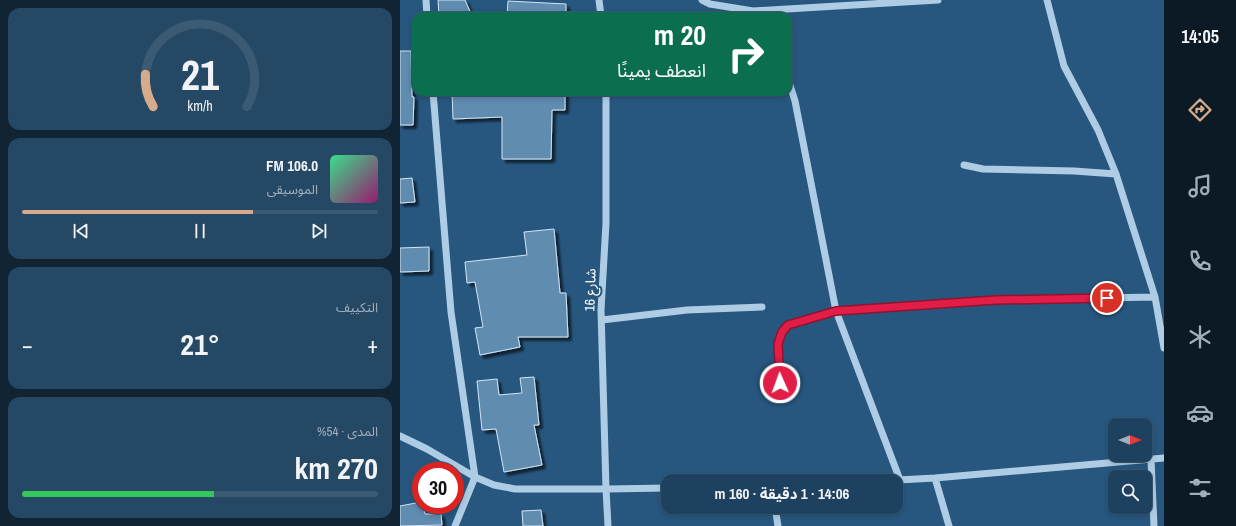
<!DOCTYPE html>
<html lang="ar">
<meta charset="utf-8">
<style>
:root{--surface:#1d415f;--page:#254865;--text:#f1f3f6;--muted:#a0afbd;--line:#3b5a74;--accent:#d6ab8b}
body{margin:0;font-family:"Archivo Narrow","Noto Sans Arabic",sans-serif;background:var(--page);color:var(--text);direction:rtl;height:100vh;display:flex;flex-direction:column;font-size:15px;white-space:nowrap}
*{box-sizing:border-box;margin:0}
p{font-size:13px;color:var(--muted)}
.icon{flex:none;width:22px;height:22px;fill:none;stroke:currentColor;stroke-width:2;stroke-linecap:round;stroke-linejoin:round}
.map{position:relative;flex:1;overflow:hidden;direction:ltr}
.panel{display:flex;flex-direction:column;gap:8px;padding:8px;background:#102434;width:400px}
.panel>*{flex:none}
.top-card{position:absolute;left:12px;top:12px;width:380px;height:84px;border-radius:12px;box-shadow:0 2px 6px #0003,0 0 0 1px var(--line);direction:rtl;background:#0b6e4f;color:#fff;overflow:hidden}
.needle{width:26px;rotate:90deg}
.fabs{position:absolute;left:708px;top:418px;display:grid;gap:8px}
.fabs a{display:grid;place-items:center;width:44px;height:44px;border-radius:8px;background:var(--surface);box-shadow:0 2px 6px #0003,0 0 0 1px var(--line);font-size:20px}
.speed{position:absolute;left:12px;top:462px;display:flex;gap:8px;font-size:20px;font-weight:700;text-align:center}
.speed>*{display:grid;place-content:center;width:52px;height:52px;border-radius:50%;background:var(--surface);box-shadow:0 2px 6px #0003,0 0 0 1px var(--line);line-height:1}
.speed .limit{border:6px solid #d22;background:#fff;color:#111}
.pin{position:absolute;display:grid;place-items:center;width:34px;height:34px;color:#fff;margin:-17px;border:2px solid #fff;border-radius:50%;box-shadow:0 1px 4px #0007}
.me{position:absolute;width:44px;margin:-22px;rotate:358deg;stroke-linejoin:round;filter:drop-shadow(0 0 3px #0008)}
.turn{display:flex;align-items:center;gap:14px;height:84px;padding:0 20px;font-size:18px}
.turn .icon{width:52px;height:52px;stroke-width:2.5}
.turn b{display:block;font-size:28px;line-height:34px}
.big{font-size:30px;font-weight:700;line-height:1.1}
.panel .widget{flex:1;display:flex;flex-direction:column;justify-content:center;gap:6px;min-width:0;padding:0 14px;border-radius:12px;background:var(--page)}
.panel .dial{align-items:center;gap:0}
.dial svg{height:104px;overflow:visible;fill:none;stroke:var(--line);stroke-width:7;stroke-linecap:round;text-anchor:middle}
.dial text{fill:var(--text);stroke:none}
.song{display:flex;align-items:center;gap:12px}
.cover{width:48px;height:48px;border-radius:6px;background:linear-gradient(135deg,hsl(150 70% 55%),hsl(320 70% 35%))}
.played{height:4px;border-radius:2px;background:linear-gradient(90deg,var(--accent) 65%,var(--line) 65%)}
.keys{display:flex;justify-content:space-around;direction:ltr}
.heat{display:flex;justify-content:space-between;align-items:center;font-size:22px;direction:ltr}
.charge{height:6px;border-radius:3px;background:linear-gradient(90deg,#34c759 54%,var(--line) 0)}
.trip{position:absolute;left:261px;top:474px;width:242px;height:40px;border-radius:12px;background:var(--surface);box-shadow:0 2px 6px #0003,0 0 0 1px var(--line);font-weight:700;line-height:40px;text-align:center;direction:rtl}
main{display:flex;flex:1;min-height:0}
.tabs{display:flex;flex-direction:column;width:72px;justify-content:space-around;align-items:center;background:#0c1a26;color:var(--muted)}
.tabs .icon{width:28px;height:28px}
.tabs .active{color:var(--accent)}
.tabs b{font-size:18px;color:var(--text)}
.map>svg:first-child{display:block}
.building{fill:#608cb0;stroke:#d1e5f5;filter:url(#shadow)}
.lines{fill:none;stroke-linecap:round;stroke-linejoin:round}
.minor{stroke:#aecde5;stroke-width:7}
.route-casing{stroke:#92132f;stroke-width:10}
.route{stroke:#e11d48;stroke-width:7}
.labels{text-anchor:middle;stroke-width:4;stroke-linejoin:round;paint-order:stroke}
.street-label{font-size:14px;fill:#fff;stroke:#27577f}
</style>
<main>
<nav class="tabs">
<b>14:05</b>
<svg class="icon active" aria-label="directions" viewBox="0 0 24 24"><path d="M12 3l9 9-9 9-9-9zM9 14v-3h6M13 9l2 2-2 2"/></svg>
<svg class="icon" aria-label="music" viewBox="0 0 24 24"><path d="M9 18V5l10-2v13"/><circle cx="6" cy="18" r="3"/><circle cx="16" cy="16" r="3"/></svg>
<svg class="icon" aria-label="phone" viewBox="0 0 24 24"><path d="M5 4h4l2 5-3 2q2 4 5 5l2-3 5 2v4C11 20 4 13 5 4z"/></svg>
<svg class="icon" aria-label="climate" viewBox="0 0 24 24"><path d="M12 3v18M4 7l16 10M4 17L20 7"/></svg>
<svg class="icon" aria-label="car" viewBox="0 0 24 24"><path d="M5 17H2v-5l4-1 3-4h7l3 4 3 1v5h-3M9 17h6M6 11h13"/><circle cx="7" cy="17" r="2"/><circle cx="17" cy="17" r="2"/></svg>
<svg class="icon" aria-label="filters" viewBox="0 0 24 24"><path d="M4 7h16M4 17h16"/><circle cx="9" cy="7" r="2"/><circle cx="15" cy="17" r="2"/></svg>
</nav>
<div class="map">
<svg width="764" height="526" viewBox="0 0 764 526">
<defs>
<filter id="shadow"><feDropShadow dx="3.5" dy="3.5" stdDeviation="1" flood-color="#0009"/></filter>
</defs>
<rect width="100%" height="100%" fill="#27577f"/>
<path class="building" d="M 38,0 L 65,0 L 72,16 L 39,16 Z
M 108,1 L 166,4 L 166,16 L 107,16 Z
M 0,51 L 11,51 L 12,97 L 14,97 L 13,125 L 0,125 Z
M 52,92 L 165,92 L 165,110 L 152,110 L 151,159 L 102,159 L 102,117 L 53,119 Z
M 12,178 L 15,202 L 0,203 L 0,179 Z
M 154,229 L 160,293 L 166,293 L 168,337 L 118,337 L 120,347 L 80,355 L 75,328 L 83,327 L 75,282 L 67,283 L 65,262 L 127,255 L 124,232 Z
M 29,247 L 29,271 L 0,272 L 0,248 Z
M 134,377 L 139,425 L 134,425 L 142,465 L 104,472 L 96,429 L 82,430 L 77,381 L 97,379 L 99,395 L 122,393 L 120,378 Z
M 21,502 L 21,505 L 23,505 L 25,514 L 41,514 L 42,525 L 0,526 L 0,506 Z
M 141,510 L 143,526 L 123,526 L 122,511 Z"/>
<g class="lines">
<path class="minor" d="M 26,0 L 27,16
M 199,0 L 201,16
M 302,0 L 310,4 L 353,11 L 355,16
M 647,0 L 664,66 L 698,130 L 716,174 L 755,297
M 353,11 L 538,0
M 388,79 L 395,101 L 436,311 L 500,480
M 33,92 L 51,312 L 75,477 L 55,526
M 206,92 L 206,223 L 201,310 L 206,489 L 208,526
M 564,165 L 583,169 L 674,171 L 716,174
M 202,320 L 287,310 L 362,307
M 380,383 L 378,343 L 382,332 L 388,325 L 436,311 L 596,300 L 755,297 L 764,348
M 0,436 L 27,449 L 75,477 L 94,485 L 115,489 L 206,489 L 268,488
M 751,460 L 754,526
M 535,478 L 549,526
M 480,481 L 535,478 L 764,458
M 375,507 L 378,526"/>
</g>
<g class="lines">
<defs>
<path id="route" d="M 380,383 L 378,344 L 382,332 L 388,325 L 436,311 L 596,300 L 707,298"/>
</defs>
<use href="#route" class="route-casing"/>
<use href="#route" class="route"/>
</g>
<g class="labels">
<g class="street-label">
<text transform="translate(190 290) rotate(-88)" y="5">شارع 16</text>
</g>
</g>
</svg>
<div class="fabs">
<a><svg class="needle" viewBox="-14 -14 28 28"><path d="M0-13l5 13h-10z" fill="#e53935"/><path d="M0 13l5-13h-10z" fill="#a0afbd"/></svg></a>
<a><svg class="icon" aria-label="search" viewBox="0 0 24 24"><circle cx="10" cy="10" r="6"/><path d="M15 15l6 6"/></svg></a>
</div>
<div class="speed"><div class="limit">30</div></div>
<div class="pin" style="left:707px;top:298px;background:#d93025"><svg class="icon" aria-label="arrive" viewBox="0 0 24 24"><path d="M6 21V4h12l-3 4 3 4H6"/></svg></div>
<svg class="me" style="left:380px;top:383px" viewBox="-20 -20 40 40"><circle r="17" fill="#e11d48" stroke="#fff" stroke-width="3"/><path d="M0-11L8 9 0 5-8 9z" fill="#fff"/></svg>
<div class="trip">14:06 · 1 دقيقة · 160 m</div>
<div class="top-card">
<div class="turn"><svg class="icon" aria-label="right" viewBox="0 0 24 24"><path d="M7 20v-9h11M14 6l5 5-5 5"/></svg><div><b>20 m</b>انعطف يمينًا</div></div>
</div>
</div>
<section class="panel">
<div class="widget dial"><svg viewBox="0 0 100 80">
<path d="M14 69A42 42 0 1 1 86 69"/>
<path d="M14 69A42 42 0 0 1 8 44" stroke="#d6ab8b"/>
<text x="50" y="56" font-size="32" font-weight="700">21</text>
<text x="50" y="72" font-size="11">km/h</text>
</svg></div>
<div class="widget">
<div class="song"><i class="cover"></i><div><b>106.0 FM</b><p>الموسيقى</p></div></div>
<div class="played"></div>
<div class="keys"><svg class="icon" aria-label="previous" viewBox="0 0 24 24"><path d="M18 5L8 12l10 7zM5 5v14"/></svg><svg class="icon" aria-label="pause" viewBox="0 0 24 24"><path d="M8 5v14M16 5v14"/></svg><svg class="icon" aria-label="next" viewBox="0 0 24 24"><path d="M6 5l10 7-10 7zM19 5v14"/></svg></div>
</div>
<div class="widget"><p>التكييف</p>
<div class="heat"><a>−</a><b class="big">21°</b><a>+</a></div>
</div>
<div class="widget"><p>المدى · 54%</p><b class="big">270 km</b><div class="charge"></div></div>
</section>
</main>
